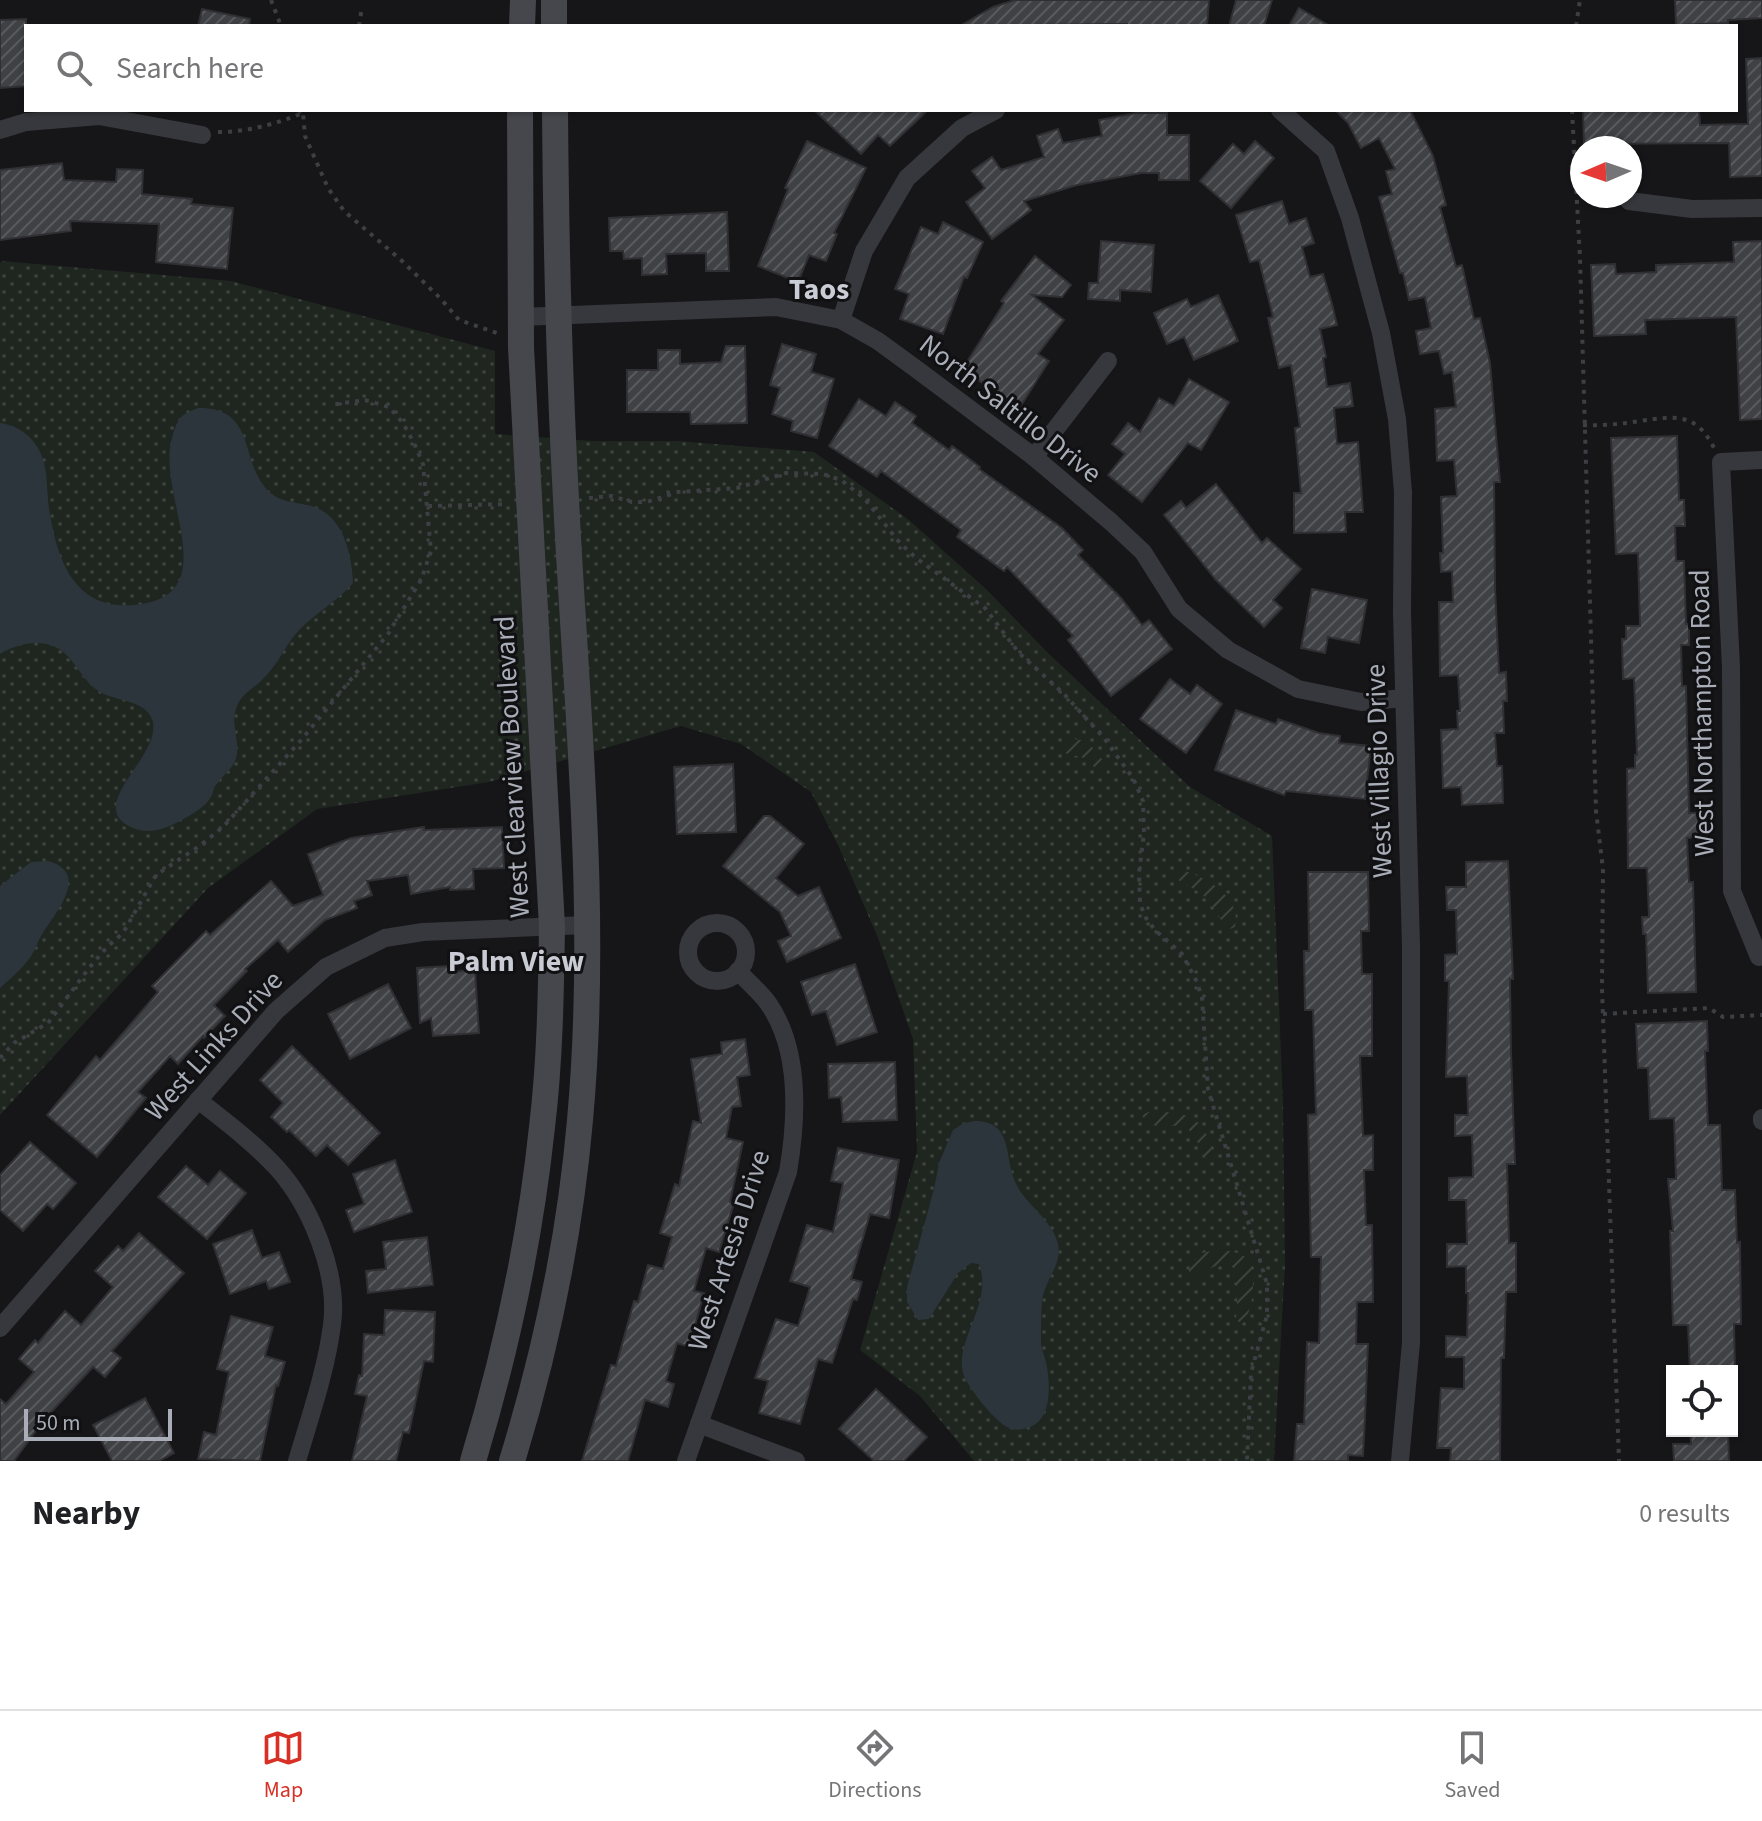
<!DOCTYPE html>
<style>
body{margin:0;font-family:"Source Sans 3",sans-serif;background:#f2f2f2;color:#202124}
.controls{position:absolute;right:24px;bottom:24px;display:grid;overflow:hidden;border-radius:0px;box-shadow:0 2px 6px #0004}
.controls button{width:72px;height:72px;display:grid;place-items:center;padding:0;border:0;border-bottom:2px solid #e0e0e0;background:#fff;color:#202124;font:40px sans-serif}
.compass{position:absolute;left:1570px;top:136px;width:72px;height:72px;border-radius:50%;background:#fff;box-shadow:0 2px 6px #0004;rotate:268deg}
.scale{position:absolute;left:24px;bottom:20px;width:148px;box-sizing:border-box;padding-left:8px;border:4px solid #a8adb8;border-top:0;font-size:22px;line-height:28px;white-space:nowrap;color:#a8adb8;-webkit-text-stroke:6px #111113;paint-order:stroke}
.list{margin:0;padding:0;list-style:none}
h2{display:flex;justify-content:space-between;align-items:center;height:104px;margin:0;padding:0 32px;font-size:34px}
h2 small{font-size:26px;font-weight:400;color:#757577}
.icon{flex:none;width:44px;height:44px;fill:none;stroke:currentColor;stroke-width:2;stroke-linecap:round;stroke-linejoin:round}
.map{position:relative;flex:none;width:1762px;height:1461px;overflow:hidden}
.search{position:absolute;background:#fff;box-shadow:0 2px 6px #0004;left:24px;right:24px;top:24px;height:88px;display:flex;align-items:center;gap:20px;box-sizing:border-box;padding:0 28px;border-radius:0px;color:#757577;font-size:30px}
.sheet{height:248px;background:#fff}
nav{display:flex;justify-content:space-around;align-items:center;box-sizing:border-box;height:112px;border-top:2px solid #e0e0e0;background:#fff;font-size:22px;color:#757577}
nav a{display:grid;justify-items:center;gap:4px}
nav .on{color:#d93025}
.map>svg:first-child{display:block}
.grass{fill:url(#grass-dots)}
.garden{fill:url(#garden-furrows)}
.water{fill:#2c353c}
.building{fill:url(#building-hatch);stroke:#303034;stroke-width:2}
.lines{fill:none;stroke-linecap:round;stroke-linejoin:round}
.path{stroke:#3d3f44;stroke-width:4;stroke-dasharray:4 6;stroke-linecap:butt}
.street{stroke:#37383d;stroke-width:18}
.secondary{stroke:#45474d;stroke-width:26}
.labels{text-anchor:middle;stroke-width:6;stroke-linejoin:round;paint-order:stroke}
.street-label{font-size:28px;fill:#a8adb8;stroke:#111113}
.neighbourhood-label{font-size:30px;font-weight:bold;fill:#c9ccd4;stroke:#111113}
</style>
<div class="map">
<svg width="1762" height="1461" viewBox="0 0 1762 1461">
<defs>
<pattern id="grass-dots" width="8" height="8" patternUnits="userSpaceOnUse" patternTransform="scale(2)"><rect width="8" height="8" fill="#1e261f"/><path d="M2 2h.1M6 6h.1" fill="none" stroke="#3c433d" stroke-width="1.8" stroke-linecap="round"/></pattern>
<pattern id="garden-furrows" width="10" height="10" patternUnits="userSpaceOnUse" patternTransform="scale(2)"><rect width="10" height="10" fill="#1e261f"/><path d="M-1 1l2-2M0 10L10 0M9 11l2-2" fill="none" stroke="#3c433d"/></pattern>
<pattern id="building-hatch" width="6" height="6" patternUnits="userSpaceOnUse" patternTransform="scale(2)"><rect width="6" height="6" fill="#404145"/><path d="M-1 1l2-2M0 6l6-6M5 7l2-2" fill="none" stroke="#595a5e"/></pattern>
</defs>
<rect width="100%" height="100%" fill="#161618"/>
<!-- grass -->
<polygon class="grass" points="2,261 231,281 495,351 495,434 593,441 678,441 814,452 909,520 986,589 1047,652 1190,787 1272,836 1283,1103 1285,1265 1274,1461 974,1461 920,1396 860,1350 917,1152 913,1039 878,938 838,845 811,792 741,744 681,726 489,782 317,809 208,888 0,1115 0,263"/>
<!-- garden -->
<g class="garden">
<polygon points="1075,739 1087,741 1105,763 1107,772 1100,775 1088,759 1065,753 1066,744"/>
<path d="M1177,869c26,5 66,28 58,58l-8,3 -16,-27 -10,-10 -28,-16v-6z"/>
<path d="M1151,1111c24,2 46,0 56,25 3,8 5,12 4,20l-6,1c-5,-7 -7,-17 -13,-24 -9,-12 -31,-5 -45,-9l-5,-9z"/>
<path d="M1220,1249c7,2 19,3 25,8 13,12 9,57 -4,67l-5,-5 2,-31 -4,-20c-16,-8 -26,1 -38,11l-7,-3v-7l9,-15z"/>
</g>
<!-- water -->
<g class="water">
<path d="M198,408c62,-1 40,60 74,86 10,8 23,8 35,11 35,6 45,47 46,78 -17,20 -42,32 -59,53 -11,14 -18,31 -32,44 -9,9 -20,14 -25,26 -7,16 2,32 0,48 -2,14 -13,19 -20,30 -5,6 -2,3 -5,11 -7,14 -25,22 -38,29 -12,6 -28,10 -41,4 -52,-22 32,-73 19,-109 -7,-19 -37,-18 -52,-27 -20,-12 -26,-38 -47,-46 -16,-7 -39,-1 -53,8v-231c18,2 34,14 41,31 8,18 5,41 9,60 8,49 26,96 84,91 95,-8 21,-111 38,-167 2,-7 4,-16 10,-22 4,-3 11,-6 16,-8z"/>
<path d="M48,861c43,12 8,51 -5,72 -5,7 -7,16 -12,23 -8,12 -20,22 -31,32v-102l31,-24z"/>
<path d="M975,1121c37,0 30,34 39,58 9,25 38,39 44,65 5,20 -14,37 -16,57 -1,14 -1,29 -1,43 1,8 5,15 6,23 3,19 5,52 -17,60 -8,3 -15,4 -23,0 -13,-7 -37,-37 -43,-51 -12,-34 30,-72 15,-112l-8,-1 -13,10 -29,46 -11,1 -11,-18v-15l27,-98 5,-26 14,-33 11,-7z"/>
</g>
<!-- building -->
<g class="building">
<polygon points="1015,0 1209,0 1207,26 1127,26 1127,24 960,26 993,7"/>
<polygon points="1236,0 1272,0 1264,26 1229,26"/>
<polygon points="1675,0 1762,0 1762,18 1728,20 1728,23 1676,25"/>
<polygon points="1299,8 1330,26 1289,26"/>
<polygon points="202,9 250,19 249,26 198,26"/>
<polygon points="26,19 26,86 0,88 0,20"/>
<polygon points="1762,58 1762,176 1730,177 1729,143 1584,144 1583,110 1699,110 1700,125 1748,124 1746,59"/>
<polygon points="814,110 928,110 890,146 878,135 861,154"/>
<polygon points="1335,110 1410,110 1433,156 1446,205 1440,207 1456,267 1462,265 1474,319 1480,318 1490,363 1500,482 1494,482 1495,587 1499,673 1506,672 1507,701 1503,701 1504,733 1495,733 1497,766 1502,766 1503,803 1462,805 1461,787 1443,788 1441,730 1458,729 1457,711 1460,711 1458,675 1440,676 1439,602 1453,602 1452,571 1441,572 1440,553 1443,553 1441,497 1457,496 1454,460 1437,461 1435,409 1456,407 1452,372 1444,374 1439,351 1420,354 1416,331 1431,328 1425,297 1409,300 1403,273 1400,273 1379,197 1392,194 1386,171 1395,169 1379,138 1361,148 1348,123"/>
<polygon points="1136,113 1167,113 1167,135 1189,135 1189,180 1159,180 1159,173 1141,173 1077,185 1024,201 1031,210 992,239 966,202 985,188 972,171 992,157 1001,170 1044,157 1037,136 1058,129 1063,143 1102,136 1099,120"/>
<polygon points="807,141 866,168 834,233 837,234 826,261 809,255 798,282 758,266 788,189 785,188"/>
<polygon points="1255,141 1274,158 1231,208 1200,181 1233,144 1244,154"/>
<polygon points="62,163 64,180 116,182 117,169 143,170 142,194 192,199 191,204 233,208 227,269 156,262 159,224 70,221 71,231 0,240 0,170"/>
<polygon points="1282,201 1289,224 1306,218 1314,243 1302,247 1310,277 1323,274 1332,304 1337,325 1320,329 1326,357 1323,358 1327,387 1350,383 1353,406 1334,408 1337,444 1358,442 1363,512 1345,512 1346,532 1294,533 1294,493 1301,493 1295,428 1300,427 1291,365 1279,368 1268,318 1273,317 1259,260 1250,262 1236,215"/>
<polygon points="727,212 729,271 706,271 706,253 666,254 667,274 642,275 642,258 624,259 623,251 610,251 609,218"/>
<polygon points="943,222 983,242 967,278 964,277 943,334 900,319 909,294 895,289 921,227 938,234"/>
<polygon points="1101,241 1154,245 1151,292 1120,290 1120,301 1088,299 1089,283 1098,283"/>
<polygon points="1762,241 1762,419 1740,420 1736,317 1645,320 1646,334 1594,336 1591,265 1615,264 1616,274 1656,272 1656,265 1734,262 1733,242"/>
<polygon points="1035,256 1071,285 1062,297 1032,295 1064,320 1038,354 1049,361 1020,407 962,370 1004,303 1001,301"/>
<polygon points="1218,295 1238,341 1194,360 1184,337 1167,344 1154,313 1187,299 1191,307"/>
<polygon points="782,344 816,354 811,372 834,379 817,438 791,431 793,421 772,414 780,388 770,385"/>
<polygon points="726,346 745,346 747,423 691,424 690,412 627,412 627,370 658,370 658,350 680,350 680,364 721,362"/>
<polygon points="1189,379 1229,402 1201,450 1188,443 1142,502 1108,475 1125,454 1112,444 1128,423 1140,432 1159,398 1174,406"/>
<polygon points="859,399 886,416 895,402 916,416 912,423 949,450 952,446 980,467 979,469 1062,528 1083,550 1078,555 1121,598 1142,625 1149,620 1172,649 1111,696 1068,640 1073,636 1007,567 1004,571 957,537 961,530 881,471 877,477 829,446"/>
<polygon points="1677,436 1679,500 1684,500 1685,526 1675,526 1676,561 1684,561 1686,624 1689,624 1689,645 1681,645 1682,686 1686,686 1689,813 1698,813 1699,837 1687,838 1689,882 1693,882 1696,992 1648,993 1646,934 1643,934 1642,917 1649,917 1647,868 1628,868 1627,769 1635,768 1635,755 1637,755 1634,678 1623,679 1622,639 1626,639 1626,626 1640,626 1638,553 1616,554 1611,438"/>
<polygon points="1216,484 1262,543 1267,538 1301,569 1273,600 1282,608 1264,627 1216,580 1164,515 1181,501 1186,508"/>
<polygon points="1312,589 1367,600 1359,643 1328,637 1325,653 1301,648"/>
<polygon points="1170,679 1190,694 1197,685 1222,704 1186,753 1140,719"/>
<polygon points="1236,710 1276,724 1278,719 1319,733 1340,736 1339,743 1371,746 1365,799 1286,791 1284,795 1215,770"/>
<polygon points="733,764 736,832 677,834 674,767"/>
<polygon points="764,816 770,816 804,844 776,878 798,896 819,887 841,938 787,962 778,941 791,936 780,912 723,866"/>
<polygon points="424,827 424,830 502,827 504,868 473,869 474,889 450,890 450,887 411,894 408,875 367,881 372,895 354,901 357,908 325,920 288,952 278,940 245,969 247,971 214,1005 225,1016 204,1038 203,1036 178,1064 170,1056 138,1092 146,1098 97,1157 47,1115 96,1056 100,1060 158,992 152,986 206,931 210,935 271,881 293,906 323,895 308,854 351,838"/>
<polygon points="1508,861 1513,979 1510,979 1511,1053 1515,1164 1507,1164 1509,1243 1516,1243 1516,1292 1506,1292 1504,1358 1501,1358 1500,1461 1450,1461 1451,1448 1437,1448 1441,1388 1464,1389 1464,1357 1446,1357 1446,1336 1467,1337 1468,1293 1466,1293 1466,1266 1447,1267 1447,1244 1467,1244 1466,1200 1449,1200 1449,1178 1473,1177 1472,1135 1455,1136 1455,1115 1468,1115 1467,1076 1446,1077 1449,981 1445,981 1445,955 1457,954 1456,910 1447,910 1446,887 1466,887 1466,862"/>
<polygon points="1308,872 1368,872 1369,931 1361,931 1362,974 1372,974 1372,1056 1360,1056 1363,1136 1373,1135 1373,1170 1364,1170 1366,1225 1372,1225 1373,1302 1357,1302 1356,1344 1368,1344 1365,1417 1363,1456 1348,1455 1348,1461 1294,1461 1297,1424 1304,1424 1307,1342 1319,1343 1321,1257 1311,1257 1308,1115 1316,1114 1313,1010 1305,1010 1304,951 1309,951"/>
<polygon points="855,964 877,1032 837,1045 826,1011 812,1015 801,982"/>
<polygon points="448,966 449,972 475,970 479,1033 433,1036 431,1018 420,1023 417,968"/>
<polygon points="388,984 411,1028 350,1059 328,1014"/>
<polygon points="1707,1021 1708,1051 1705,1051 1708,1125 1720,1125 1722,1190 1735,1190 1737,1243 1740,1242 1741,1324 1734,1324 1735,1371 1690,1371 1688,1325 1673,1325 1670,1231 1673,1231 1668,1179 1676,1179 1674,1118 1650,1119 1648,1068 1638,1068 1636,1024"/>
<polygon points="745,1039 750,1075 737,1077 741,1106 732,1107 726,1138 743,1142 730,1202 734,1203 719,1252 706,1248 694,1291 704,1293 689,1347 677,1343 666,1381 674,1384 668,1407 645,1400 628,1461 582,1461 611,1365 616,1366 634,1301 638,1302 648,1265 663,1269 672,1237 660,1233 675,1184 679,1186 693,1121 701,1123 691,1059 722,1054 721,1042"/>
<polygon points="292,1046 380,1133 348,1165 327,1145 316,1156 289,1130 287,1132 271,1117 283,1103 260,1080"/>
<polygon points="895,1062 897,1120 843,1122 841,1097 829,1098 828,1064"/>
<polygon points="30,1142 76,1183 53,1209 47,1204 23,1231 0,1210 0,1175"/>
<polygon points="838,1148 899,1160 889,1218 870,1214 851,1279 862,1282 857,1300 853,1299 832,1363 818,1359 800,1424 759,1413 768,1381 755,1378 776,1319 798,1326 810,1287 790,1281 807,1225 833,1232 843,1183 831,1181"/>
<polygon points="395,1160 412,1212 354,1232 346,1210 364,1204 353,1174"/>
<polygon points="186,1166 208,1185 220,1171 246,1193 207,1239 158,1197"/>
<polygon points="252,1230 262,1258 279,1252 290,1282 269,1289 266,1281 230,1294 213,1244"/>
<polygon points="139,1233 184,1273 112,1351 121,1358 105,1377 93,1367 43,1421 14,1461 0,1461 0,1399 6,1404 34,1372 19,1359 35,1340 38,1343 65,1311 81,1325 113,1287 95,1271 118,1246 123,1251"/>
<polygon points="427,1237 433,1285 368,1293 366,1271 386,1269 383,1242"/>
<polygon points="385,1310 435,1312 433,1362 424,1361 409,1433 403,1432 396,1461 352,1461 367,1396 355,1394 359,1375 362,1376 364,1334 384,1335"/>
<polygon points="231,1316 273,1327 265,1356 285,1362 278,1386 276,1385 260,1461 198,1459 204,1432 216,1435 229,1372 217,1369"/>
<polygon points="876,1389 927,1437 904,1461 874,1461 839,1429"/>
<polygon points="145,1398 174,1453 159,1461 112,1461 93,1425"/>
<polygon points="1690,1431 1728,1431 1729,1461 1674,1461 1673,1444 1691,1444"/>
</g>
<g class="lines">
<!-- path -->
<g class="path">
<polyline points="271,0 281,26"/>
<polyline points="359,26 362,7"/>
<polyline points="1576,26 1580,0"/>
<polyline points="298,110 303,113 305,110"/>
<polyline points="1572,110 1580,258 1596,811 1603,869 1602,989 1619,1461"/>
<path d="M218,132c30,0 57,-8 85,-19l2,23 23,52 16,23 57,49 40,39 18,21 41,14"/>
<path d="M1583,425c19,1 38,-1 57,-4 35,-5 56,-9 74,27"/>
<polyline points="589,498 611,496 632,502 647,502 678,492 737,488 786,473 823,474 841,480 864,498 900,543 916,558 985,608 1019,653 1064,694 1104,738 1133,778 1143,801 1144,833 1139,873 1140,904 1146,918 1155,930 1182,954 1197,982 1202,998 1208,1089 1267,1284 1267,1315 1251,1373 1247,1461"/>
<polyline points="428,506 507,504"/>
<polyline points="1603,1014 1709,1008 1723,1017 1762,1015"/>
<polyline points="0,1058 14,1043 48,1023 89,968 107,947 123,933 156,875 201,845 224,826 302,739 388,634 421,580 431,551 423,464 414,443 403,423 389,407 365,400 330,405"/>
</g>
<!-- street -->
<g class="street">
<polyline points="1280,110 1326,151 1350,218 1381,333 1397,419 1403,492 1402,612 1411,946 1411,1343 1400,1461"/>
<polyline points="0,130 26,122 99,116 202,135"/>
<polyline points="1629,201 1692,209 1762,208"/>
<polyline points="520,317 776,307 841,320 878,341 915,368 1034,457 1111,522 1143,552 1179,609 1228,650 1298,689 1361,702 1404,698"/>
<polyline points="841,320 864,251 907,178 962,128 996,110"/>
<polyline points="1034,457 1108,361"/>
<circle cx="717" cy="952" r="29"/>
<polyline points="1759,957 1732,891 1731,667 1721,462 1762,460"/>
<path d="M198,1100c27,21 56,43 79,68 34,38 62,106 55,157 -6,46 -22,92 -35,136"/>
<polyline points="1762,1118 1762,1121"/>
<polyline points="0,1328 276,1011 326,967 385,938 423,932 586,925"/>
<polyline points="699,1424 796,1461"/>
<path d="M686,1461l102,-289c9,-53 13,-122 -20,-169 -8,-11 -20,-21 -30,-32"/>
</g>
<!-- secondary -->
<g class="secondary">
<polyline points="554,0 554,26"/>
<polyline points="522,26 523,0"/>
<path d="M473,1461c33,-109 57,-220 69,-334 8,-66 9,-134 10,-200l-31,-579 -1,-238"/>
<path d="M512,1461c34,-111 58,-225 68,-341 19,-206 -4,-415 -14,-621 -7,-129 -10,-259 -11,-389"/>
</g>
</g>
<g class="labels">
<!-- street labels -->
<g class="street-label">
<text transform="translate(1011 408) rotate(38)" y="10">North Saltillo Drive</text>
<text transform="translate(1701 713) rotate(-91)" y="10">West Northampton Road</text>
<text transform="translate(511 767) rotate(-93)" y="10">West Clearview Boulevard</text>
<text transform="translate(1378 771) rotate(-92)" y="10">West Villagio Drive</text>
<text transform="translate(213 1045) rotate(-48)" y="10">West Links Drive</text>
<text transform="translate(728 1250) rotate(-72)" y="10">West Artesia Drive</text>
</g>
<!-- neighbourhood labels -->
<g class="neighbourhood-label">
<text x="819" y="299">Taos</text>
<text x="516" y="971">Palm View</text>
</g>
</g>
</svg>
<div class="controls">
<button><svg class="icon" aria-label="locate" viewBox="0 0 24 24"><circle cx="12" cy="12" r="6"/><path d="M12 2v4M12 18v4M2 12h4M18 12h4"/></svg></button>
</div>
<svg class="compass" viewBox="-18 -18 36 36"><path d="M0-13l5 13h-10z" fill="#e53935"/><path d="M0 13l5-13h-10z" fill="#757577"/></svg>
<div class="scale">50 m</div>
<div class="search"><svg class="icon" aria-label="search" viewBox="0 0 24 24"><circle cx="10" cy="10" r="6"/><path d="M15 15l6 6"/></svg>Search here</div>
</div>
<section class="sheet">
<h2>Nearby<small>0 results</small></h2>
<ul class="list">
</ul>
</section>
<nav>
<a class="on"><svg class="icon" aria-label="map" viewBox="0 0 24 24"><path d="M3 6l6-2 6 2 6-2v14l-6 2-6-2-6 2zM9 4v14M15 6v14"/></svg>Map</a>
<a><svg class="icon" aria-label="directions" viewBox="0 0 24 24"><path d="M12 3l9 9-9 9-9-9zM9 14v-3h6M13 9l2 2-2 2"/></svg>Directions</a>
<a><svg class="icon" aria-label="saved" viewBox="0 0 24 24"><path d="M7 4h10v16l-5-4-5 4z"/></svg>Saved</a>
</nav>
